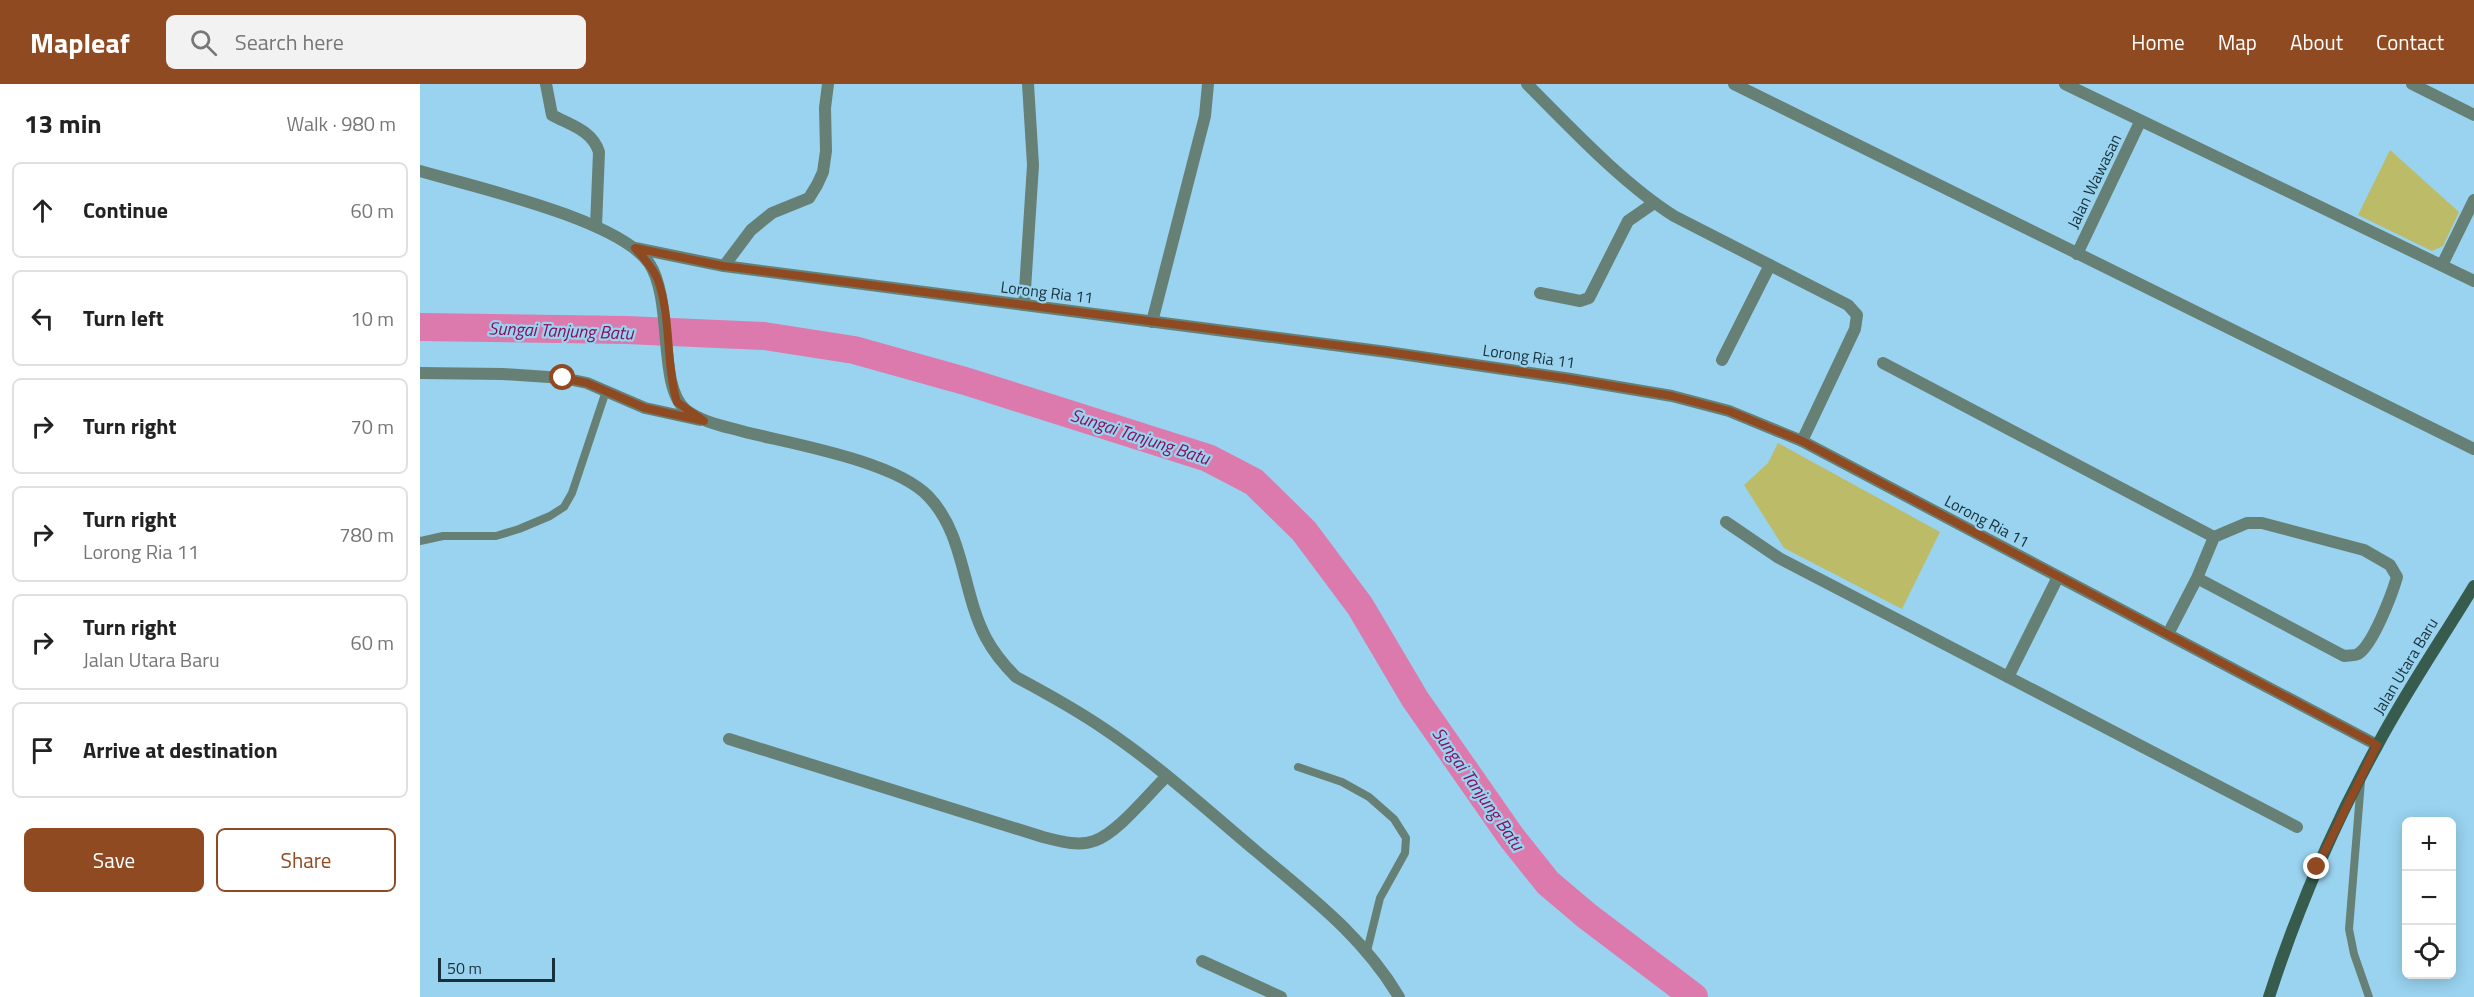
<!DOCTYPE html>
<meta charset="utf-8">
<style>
body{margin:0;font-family:"Titillium Web",sans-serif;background:#f2f2f2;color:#222}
.controls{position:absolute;right:18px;bottom:18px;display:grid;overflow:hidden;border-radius:9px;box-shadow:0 3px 15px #0003}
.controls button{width:54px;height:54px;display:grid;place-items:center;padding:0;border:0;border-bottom:2px solid #e0e0e0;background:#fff;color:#222;font:30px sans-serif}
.scale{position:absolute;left:18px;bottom:15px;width:117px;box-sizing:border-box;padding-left:6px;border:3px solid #18303b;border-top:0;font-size:16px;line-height:21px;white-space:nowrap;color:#18303b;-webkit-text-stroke:4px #99d3ef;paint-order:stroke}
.stop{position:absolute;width:18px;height:18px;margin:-14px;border:4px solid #904a21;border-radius:50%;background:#fff}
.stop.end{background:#904a21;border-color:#fff;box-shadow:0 2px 6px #0008}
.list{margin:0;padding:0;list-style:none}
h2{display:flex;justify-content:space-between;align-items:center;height:78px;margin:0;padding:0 24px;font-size:26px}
h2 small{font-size:20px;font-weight:400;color:#767676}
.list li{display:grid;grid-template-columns:39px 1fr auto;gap:18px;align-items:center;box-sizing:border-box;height:96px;margin:0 12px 12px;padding:0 12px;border:2px solid #e0e0e0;border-radius:9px}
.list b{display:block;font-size:22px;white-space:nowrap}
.list p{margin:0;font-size:20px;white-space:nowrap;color:#767676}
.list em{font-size:20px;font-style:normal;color:#767676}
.actions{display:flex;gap:12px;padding:18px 24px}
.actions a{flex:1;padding:14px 0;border:2px solid #904a21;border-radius:9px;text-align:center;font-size:21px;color:#904a21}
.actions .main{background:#904a21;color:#fff}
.icon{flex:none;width:33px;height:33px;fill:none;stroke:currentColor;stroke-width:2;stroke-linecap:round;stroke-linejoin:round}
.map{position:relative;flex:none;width:2054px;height:913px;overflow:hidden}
header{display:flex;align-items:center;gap:36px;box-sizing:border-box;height:84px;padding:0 30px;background:#904a21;color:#fff}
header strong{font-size:28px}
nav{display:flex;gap:33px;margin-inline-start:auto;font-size:21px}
.search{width:420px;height:54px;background:#f2f2f2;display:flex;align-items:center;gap:15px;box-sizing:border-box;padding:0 21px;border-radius:9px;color:#767676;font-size:22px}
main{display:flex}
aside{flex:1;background:#fff}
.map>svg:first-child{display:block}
.green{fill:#bcbb68}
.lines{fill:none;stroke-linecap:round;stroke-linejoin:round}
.river{stroke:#dc79ad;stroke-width:28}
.service{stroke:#678076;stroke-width:8}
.minor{stroke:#678076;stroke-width:12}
.tertiary{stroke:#678076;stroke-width:12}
.secondary{stroke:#375c4e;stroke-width:12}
.route{stroke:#904a21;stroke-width:8}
.labels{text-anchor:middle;stroke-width:4.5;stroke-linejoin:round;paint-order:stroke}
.street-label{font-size:16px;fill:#18303b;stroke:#99d3ef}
.water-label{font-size:18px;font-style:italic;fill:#890f5d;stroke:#99d3ef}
</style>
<header>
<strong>Mapleaf</strong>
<div class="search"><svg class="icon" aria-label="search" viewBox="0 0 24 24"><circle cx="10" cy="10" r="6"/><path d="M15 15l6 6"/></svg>Search here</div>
<nav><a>Home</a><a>Map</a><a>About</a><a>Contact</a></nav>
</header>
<main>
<aside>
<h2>13 min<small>Walk · 980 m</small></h2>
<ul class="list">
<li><svg class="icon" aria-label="ahead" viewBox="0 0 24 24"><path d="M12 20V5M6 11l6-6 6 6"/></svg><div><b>Continue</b></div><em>60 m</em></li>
<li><svg class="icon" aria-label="left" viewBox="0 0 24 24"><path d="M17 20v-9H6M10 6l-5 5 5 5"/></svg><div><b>Turn left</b></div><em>10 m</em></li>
<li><svg class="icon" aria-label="right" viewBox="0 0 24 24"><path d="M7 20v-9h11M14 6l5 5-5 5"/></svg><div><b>Turn right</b></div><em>70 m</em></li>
<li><svg class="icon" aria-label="right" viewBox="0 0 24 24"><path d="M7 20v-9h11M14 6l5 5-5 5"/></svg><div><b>Turn right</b><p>Lorong Ria 11</p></div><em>780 m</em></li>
<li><svg class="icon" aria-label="right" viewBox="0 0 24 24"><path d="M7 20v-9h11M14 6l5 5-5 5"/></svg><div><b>Turn right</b><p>Jalan Utara Baru</p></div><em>60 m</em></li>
<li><svg class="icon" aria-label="arrive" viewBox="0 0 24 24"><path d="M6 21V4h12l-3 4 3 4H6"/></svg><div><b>Arrive at destination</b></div></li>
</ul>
<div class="actions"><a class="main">Save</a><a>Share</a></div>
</aside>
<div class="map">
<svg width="2054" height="913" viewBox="0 0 2054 913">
<rect width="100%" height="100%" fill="#99d3ef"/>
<!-- green -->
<g class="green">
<polygon points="1970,66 2039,128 2023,162 2012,167 1938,131"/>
<polygon points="1358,359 1520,448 1482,525 1364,464 1324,401 1348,379"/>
</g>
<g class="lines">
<!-- river -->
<polyline class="river" points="0,243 206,246 344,252 434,266 545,297 788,374 834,398 884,447 940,522 995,615 1092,754 1128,799 1167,832 1274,913"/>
<!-- service -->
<g class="service">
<polyline points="0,457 23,452 76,452 99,445 130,432 144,423 152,409 186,307"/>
<polyline points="878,683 922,698 949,713 974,735 986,754 985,769 960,814 947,867"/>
<polyline points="1941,697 1929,845 1934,870 1949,913"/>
</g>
<!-- minor -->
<g class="minor">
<path d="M126,0l6,31c18,10 40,15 47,37l-3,74"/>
<path d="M1107,0c44,44 94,98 147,132l174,89 9,10 -2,14 -53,112"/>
<polyline points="1314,0 2054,365"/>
<polyline points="1645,0 2054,197"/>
<polyline points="1992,0 2054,31"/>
<polyline points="215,164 304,182 967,268 1151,295 1252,312 1309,327 1382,357 1957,661"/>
<polyline points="1657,170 1720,38"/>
<polyline points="2022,181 2054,116"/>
<polyline points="304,182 331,146 352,129 389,114 397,101 403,88 406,67 405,24 408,0"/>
<polyline points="1120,209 1160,217 1169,214 1208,137 1234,119"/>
<polyline points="604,221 613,81 608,0"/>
<polyline points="732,238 785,32 788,0"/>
<polyline points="1302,276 1350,181"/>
<polyline points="1463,279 1794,453"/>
<polyline points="0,289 83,290 143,294 167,299 225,324 280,336"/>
<polyline points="1306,438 1359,474 1877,743"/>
<path d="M1748,550l29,-56 17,-41 33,-14h15l102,27 26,15 7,12c-5,17 -24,68 -39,77 -4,2 -9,1 -14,2l-147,-78"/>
<polyline points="1588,593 1638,493"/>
<path d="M309,655l314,98c16,4 35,10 51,4 23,-7 55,-48 73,-65"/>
<polyline points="782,877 861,913"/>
</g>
<!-- tertiary -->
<path class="tertiary" d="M0,87c54,16 198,48 229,92 25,37 8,124 37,147 18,13 38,16 59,22 48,12 149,29 183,64 37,38 34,97 58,142 8,15 18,27 30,39 30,16 59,32 87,51 54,36 103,81 153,123 54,46 106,84 143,146"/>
<!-- secondary -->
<path class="secondary" d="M1849,913c28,-87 64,-171 108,-251 29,-55 65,-107 97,-160"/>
</g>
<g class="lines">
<!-- route -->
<path class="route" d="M143,294l24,5 58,25 59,13 -27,-19c-12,-40 -5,-86 -20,-124 -5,-11 -13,-20 -22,-30l88,18 665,86 183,27 101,17 57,15 73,30 575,304 -60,122"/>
</g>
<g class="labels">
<!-- street labels -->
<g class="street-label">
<text transform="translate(1674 97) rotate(-64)" y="6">Jalan Wawasan</text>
<text transform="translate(627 208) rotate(7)" y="6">Lorong Ria 11</text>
<text transform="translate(1109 272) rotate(8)" y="6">Lorong Ria 11</text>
<text transform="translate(1567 437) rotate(28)" y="6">Lorong Ria 11</text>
<text transform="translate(1985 582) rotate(-59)" y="6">Jalan Utara Baru</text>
</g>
<!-- water labels -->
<g class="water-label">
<text transform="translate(141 247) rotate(2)" y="6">Sungai Tanjung Batu</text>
<text transform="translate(720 353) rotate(18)" y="6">Sungai Tanjung Batu</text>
<text transform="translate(1058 705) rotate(55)" y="6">Sungai Tanjung Batu</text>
</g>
</g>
</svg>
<div class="controls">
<button>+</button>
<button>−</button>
<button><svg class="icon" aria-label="locate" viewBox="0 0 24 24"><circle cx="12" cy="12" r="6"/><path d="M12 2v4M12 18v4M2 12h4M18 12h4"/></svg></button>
</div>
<div class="scale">50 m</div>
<div class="stop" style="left:143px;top:294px"></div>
<div class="stop end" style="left:1897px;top:783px"></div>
</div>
</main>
